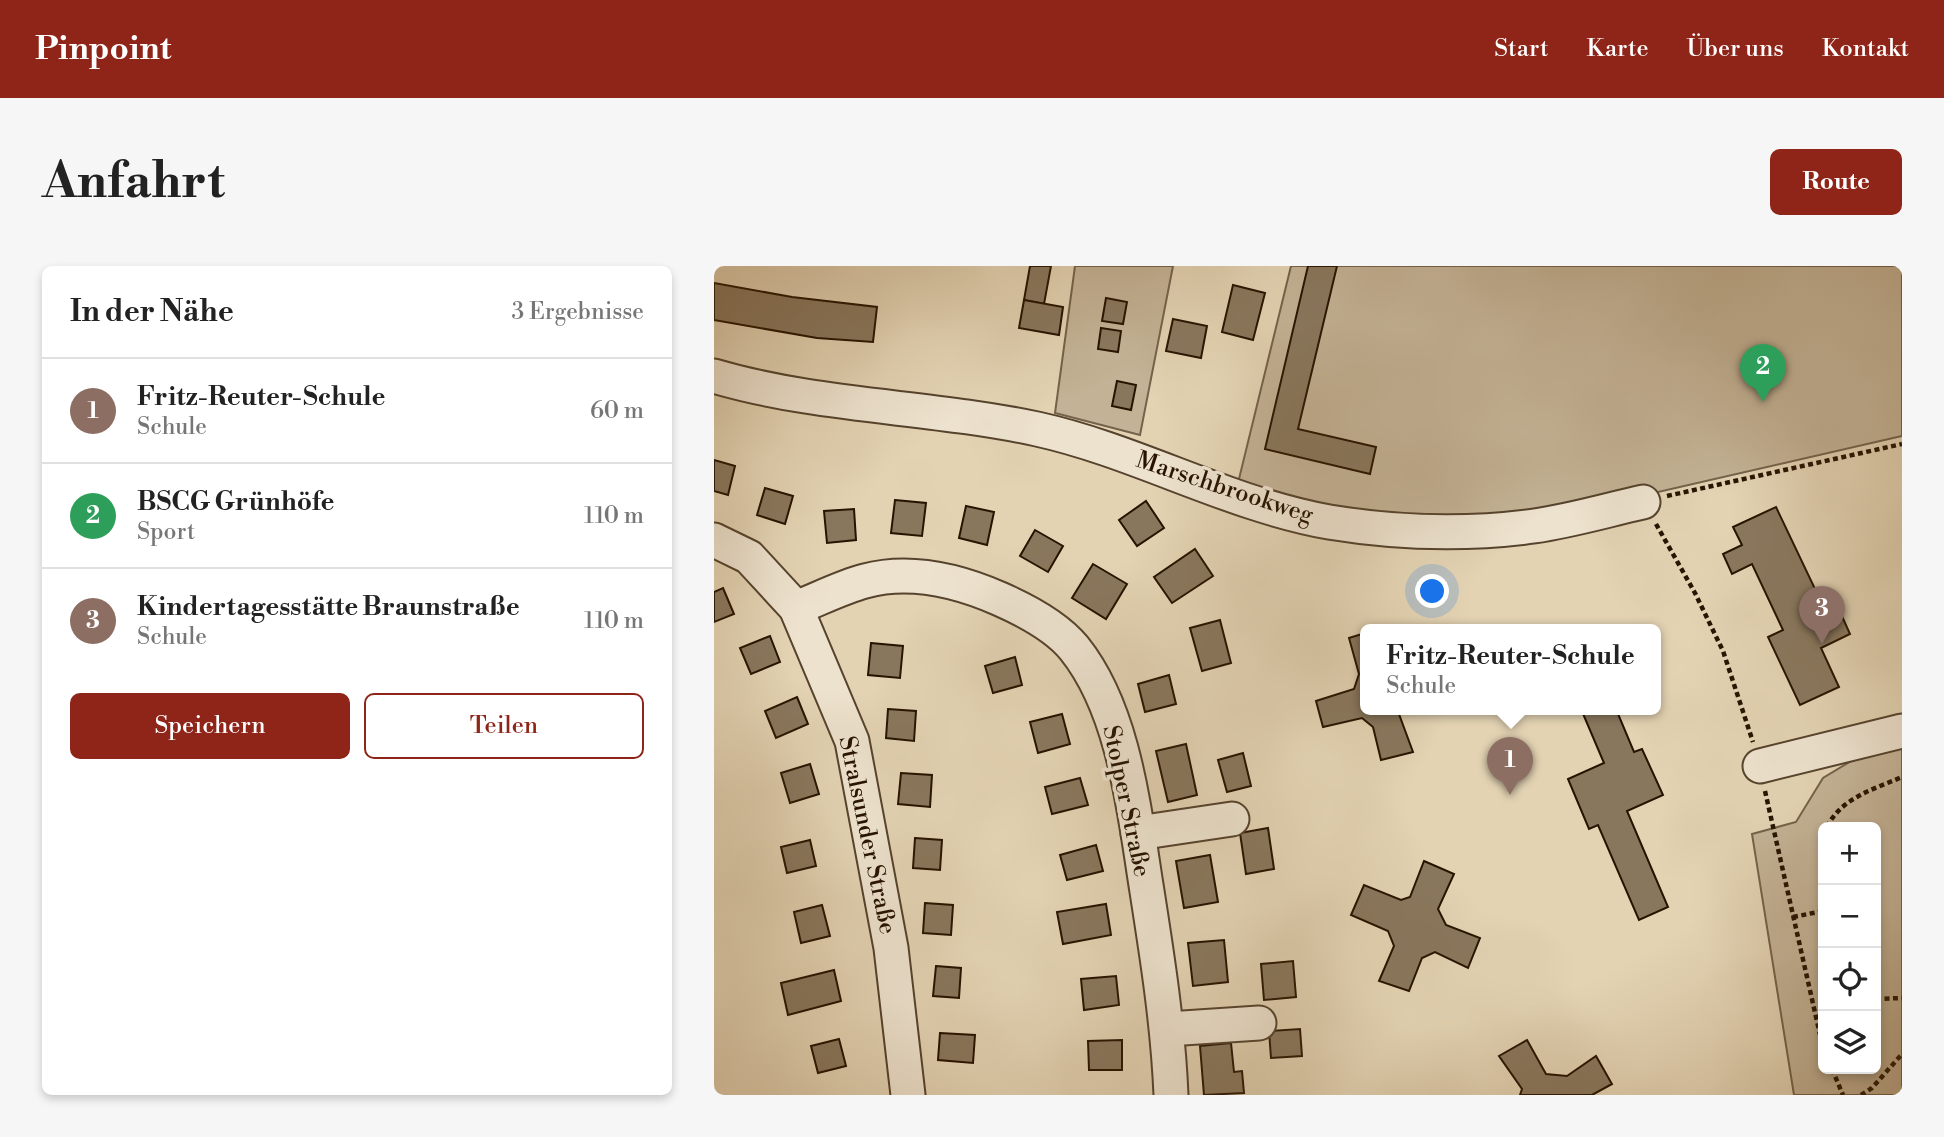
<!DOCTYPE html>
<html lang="de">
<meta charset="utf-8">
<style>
body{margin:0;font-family:"Libre Bodoni",serif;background:#f6f6f6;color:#222}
.controls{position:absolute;right:21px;bottom:21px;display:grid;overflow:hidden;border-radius:10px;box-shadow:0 4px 10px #0003}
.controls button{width:63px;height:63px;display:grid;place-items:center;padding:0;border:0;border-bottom:2px solid #e0e0e0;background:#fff;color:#222;font:35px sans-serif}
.you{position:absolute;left:719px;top:326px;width:24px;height:24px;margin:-18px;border:5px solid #fff;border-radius:50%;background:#1a73e8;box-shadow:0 0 0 10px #1a73e833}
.badge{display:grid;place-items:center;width:46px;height:46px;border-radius:50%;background:#8f2418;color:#fff;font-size:23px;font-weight:700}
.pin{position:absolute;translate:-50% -58px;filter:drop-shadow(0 2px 4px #0008)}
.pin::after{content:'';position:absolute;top:37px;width:24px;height:21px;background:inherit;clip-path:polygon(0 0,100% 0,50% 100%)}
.popup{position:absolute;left:646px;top:358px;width:301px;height:91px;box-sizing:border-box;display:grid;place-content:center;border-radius:10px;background:#fff;filter:drop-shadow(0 2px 5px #0005);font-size:23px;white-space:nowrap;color:#767676}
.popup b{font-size:26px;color:#222}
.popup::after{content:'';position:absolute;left:50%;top:100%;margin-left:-14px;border:14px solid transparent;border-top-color:#fff}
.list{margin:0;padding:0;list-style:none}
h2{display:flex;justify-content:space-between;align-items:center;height:91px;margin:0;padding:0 28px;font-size:30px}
h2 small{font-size:23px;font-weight:400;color:#767676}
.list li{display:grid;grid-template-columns:46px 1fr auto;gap:21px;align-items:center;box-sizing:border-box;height:105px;padding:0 28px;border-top:2px solid #e0e0e0}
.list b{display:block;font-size:26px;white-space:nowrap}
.list p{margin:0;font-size:23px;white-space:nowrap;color:#767676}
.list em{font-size:23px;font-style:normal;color:#767676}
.actions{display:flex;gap:14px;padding:21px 28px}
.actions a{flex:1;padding:16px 0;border:2px solid #8f2418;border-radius:10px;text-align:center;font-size:24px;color:#8f2418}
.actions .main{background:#8f2418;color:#fff}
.icon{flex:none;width:38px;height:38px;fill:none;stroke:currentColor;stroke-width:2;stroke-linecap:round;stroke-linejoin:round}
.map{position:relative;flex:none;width:1188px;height:829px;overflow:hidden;border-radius:10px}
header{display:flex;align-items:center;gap:42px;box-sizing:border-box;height:98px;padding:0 35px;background:#8f2418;color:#fff}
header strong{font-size:33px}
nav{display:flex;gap:38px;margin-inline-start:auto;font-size:24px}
.intro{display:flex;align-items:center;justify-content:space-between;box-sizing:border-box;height:168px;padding:0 42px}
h1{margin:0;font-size:49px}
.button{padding:18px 32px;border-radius:10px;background:#8f2418;color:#fff;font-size:24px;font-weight:700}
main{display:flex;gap:42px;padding:0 42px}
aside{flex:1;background:#fff;border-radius:10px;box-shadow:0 4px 10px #0003}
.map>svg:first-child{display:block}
.green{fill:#c3b295;stroke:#75624a;stroke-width:2;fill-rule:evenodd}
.building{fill:#89775d;stroke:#271300;stroke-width:2}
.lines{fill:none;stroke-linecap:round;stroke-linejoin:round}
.minor-casing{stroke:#56432d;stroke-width:37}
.path{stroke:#271300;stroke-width:4.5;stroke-dasharray:5 3.5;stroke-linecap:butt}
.minor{stroke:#ede2ce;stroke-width:33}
.labels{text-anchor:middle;stroke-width:7;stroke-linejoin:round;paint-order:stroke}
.street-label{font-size:24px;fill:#271300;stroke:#ede2ce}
</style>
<header>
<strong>Pinpoint</strong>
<nav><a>Start</a><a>Karte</a><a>Über uns</a><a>Kontakt</a></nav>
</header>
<div class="intro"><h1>Anfahrt</h1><a class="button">Route</a></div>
<main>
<aside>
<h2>In der Nähe<small>3 Ergebnisse</small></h2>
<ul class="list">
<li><span class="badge" style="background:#8d6e63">1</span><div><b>Fritz-Reuter-Schule</b><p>Schule</p></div><em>60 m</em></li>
<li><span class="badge" style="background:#2e9e5b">2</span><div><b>BSCG Grünhöfe</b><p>Sport</p></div><em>110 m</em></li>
<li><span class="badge" style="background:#8d6e63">3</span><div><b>Kindertagesstätte Braunstraße</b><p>Schule</p></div><em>110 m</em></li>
</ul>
<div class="actions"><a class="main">Speichern</a><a>Teilen</a></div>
</aside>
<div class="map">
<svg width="1188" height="829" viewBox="0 0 1188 829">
<rect width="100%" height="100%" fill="#e3d3b3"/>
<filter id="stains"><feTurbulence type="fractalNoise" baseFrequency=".00286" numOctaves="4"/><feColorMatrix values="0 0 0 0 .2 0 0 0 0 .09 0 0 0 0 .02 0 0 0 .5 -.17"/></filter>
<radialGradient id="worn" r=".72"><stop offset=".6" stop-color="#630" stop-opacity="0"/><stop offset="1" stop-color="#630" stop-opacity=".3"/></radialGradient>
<!-- green -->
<g class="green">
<polygon points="361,0 459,0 426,169 341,147"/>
<polygon points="577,0 1188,0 1188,170 822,254 616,247 524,217"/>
<path d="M1188,482v347h-108l-42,-261 44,-12 27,-44 33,-20zM1109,561h53v242h-53z"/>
</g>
<!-- building -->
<g class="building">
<polygon points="316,0 337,0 330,38 310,34"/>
<polygon points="594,0 623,0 584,163 662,181 656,208 551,183"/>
<polygon points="0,17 78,31 163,41 159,76 103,72 0,54"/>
<polygon points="519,19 551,27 539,74 508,66"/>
<polygon points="392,32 413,36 409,58 388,55"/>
<polygon points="310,34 349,41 345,69 305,62"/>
<polygon points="459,53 493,60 487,92 452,85"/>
<polygon points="387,62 407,65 404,86 384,83"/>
<polygon points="403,115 422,119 417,144 398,140"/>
<polygon points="0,194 21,200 14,229 0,225"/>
<polygon points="51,222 79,230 71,258 43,249"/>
<polygon points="181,234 212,237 208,270 177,267"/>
<polygon points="432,235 450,262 423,280 405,254"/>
<polygon points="252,240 280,246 273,279 245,272"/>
<polygon points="1062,241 1111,344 1123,339 1136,368 1107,382 1125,421 1086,439 1054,371 1069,364 1038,298 1018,308 1009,288 1028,279 1019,261"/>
<polygon points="140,243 142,274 113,277 110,245"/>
<polygon points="321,264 349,280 334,306 306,290"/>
<polygon points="481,283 499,310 458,337 440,311"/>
<polygon points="379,298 413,318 392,353 358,332"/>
<polygon points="9,322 20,348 0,356 0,326"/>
<polygon points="506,354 517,397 488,405 476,362"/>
<polygon points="651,367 651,443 688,443 685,448 699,486 667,494 659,461 648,452 609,461 602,435 640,423 645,408 635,372"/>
<polygon points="56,370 66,396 37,408 26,382"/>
<polygon points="157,377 189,380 186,412 154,409"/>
<polygon points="301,391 308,419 279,427 271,400"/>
<polygon points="455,409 462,438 431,446 424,418"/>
<polygon points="83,431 94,458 62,472 51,445"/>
<polygon points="174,443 202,445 200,475 172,472"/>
<polygon points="867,443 902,443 920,486 928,483 949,529 913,545 954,641 925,654 884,559 875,563 854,513 890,497"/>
<polygon points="348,448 356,478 324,487 316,456"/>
<polygon points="472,478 483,529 454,536 442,485"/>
<polygon points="529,487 537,520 513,526 504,494"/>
<polygon points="96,498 105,528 76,537 67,507"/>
<polygon points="187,507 218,509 216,541 184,538"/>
<polygon points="366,512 374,539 338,548 331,521"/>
<polygon points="554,562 560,603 532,608 526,567"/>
<polygon points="201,572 228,574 226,604 199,602"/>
<polygon points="96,574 102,600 73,607 67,581"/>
<polygon points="382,579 389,605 353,614 346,589"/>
<polygon points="496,589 504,636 470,642 462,595"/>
<polygon points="710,595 740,608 724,643 732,659 766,672 754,702 721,686 708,692 695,725 665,715 680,680 674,665 637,649 650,619 687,634 696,631"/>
<polygon points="211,637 239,639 237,669 209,667"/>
<polygon points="392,638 397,669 349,678 343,646"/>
<polygon points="108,639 116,670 87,677 80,646"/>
<polygon points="510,674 514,716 479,720 474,677"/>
<polygon points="579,695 582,731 550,734 547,698"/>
<polygon points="222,700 247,702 245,732 219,730"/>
<polygon points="120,704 127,735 74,749 67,717"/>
<polygon points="402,710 405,739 370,744 367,713"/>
<polygon points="586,763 588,790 557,792 555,765"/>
<polygon points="226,767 261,769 259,797 224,794"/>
<polygon points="125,773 132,800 104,807 97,780"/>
<polygon points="408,774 408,804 375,804 374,775"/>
<polygon points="813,774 832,808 853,810 882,790 898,818 878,829 806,829 808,823 785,790"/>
<polygon points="517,777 520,806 528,805 530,827 490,829 486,780"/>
</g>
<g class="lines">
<defs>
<g id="minor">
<path d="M0,110c105,31 216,30 323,53 100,22 191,75 292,93 67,11 138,13 205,4 36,-5 73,-16 109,-24"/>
<polyline points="0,274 35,291 82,342 138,475 177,682 194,829"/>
<path d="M82,342c23,-9 46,-21 69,-27 45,-12 94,0 135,18 25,11 56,27 74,49 50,62 60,161 72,237 11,70 22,139 25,210"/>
<polyline points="1046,500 1188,465"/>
<polyline points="424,567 518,553"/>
<polyline points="454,763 545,757"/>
</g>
</defs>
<!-- minor casing -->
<use href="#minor" class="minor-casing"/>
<!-- path -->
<g class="path">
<polyline points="953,230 1188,178"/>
<polyline points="942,258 981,327 1009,385 1039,476"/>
<polyline points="1051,525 1109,782"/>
<path d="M1113,561c14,-29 47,-38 75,-50"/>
<polyline points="1109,575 1109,602"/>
<polyline points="1079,651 1109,645"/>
<polyline points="1162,733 1188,732"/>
<polyline points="1118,803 1129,829"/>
<polyline points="1147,829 1158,822 1188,788"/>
</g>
<!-- minor -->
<use href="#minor" class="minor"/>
</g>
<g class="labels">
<!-- street labels -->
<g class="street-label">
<text transform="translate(511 221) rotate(18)" y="8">Marschbrookweg</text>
<text transform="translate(413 535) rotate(78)" y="8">Stolper Straße</text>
<text transform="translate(154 569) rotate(78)" y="8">Stralsunder Straße</text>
</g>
</g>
<rect width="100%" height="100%" filter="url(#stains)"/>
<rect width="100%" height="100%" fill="url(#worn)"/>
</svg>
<div class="controls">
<button>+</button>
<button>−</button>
<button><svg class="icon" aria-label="locate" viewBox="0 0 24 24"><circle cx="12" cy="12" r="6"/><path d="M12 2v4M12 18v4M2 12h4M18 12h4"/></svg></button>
<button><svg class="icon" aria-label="layers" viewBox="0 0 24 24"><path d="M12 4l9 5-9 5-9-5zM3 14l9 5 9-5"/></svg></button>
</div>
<div class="you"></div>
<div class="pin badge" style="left:796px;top:529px;background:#8d6e63">1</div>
<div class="popup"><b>Fritz-Reuter-Schule</b>Schule</div>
<div class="pin badge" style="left:1049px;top:136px;background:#2e9e5b">2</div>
<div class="pin badge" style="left:1108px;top:378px;background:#8d6e63">3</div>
</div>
</main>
